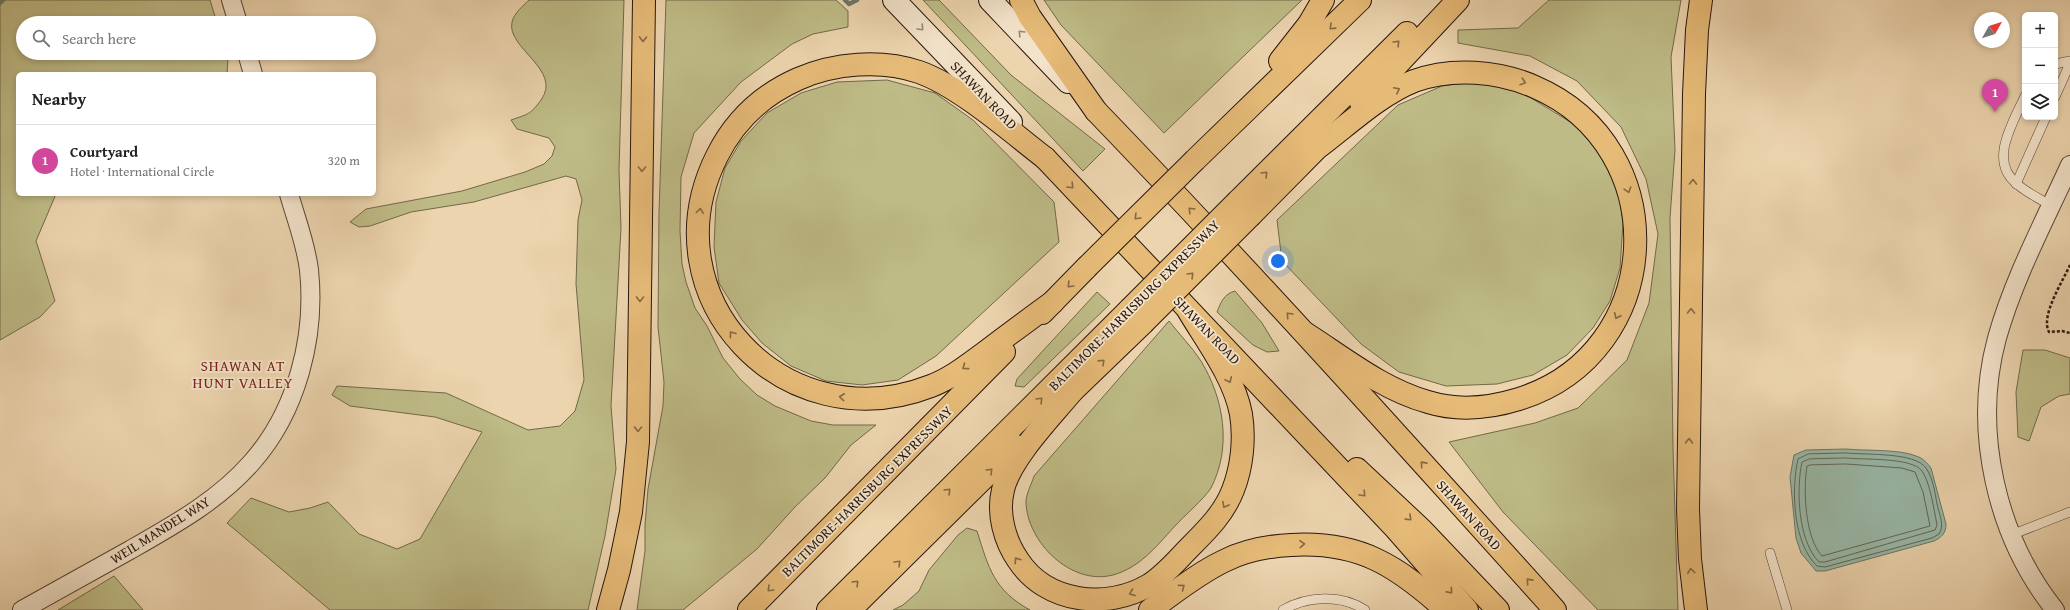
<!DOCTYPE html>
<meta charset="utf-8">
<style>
body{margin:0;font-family:"Gentium Book Plus",serif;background:#f2f2f2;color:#222}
.controls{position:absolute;right:12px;top:12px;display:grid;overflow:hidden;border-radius:6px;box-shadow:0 2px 6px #0003}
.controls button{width:36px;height:36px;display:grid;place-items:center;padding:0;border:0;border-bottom:1px solid #e0e0e0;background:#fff;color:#222;font:20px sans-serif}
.compass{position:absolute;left:1974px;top:12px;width:36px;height:36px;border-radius:50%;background:#fff;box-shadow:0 2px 6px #0003;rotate:51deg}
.you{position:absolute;left:1278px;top:261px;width:14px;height:14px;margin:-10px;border:3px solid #fff;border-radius:50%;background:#1a73e8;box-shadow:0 0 0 6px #1a73e833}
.badge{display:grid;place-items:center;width:26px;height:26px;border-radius:50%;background:#8f2418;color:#fff;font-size:13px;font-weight:700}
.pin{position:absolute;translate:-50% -33px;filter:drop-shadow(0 1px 2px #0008)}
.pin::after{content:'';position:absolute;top:21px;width:14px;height:12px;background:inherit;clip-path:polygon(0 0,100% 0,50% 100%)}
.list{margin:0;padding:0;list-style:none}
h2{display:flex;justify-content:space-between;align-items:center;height:52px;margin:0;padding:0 16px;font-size:17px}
h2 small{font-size:13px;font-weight:400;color:#767676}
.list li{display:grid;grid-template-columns:26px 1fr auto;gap:12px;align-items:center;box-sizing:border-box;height:72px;padding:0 16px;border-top:1px solid #e0e0e0}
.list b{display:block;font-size:15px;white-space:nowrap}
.list p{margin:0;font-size:13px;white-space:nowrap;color:#767676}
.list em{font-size:13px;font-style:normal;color:#767676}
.icon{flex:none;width:22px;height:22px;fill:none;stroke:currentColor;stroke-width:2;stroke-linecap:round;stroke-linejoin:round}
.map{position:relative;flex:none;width:2070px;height:610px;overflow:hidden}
.search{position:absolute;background:#fff;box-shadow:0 2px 6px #0003;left:16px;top:16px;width:360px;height:44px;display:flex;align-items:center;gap:10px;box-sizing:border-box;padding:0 14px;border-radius:22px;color:#767676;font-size:15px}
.panel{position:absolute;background:#fff;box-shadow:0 2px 6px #0003;left:16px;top:72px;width:360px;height:124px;border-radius:6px}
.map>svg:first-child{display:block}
.green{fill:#bebb86;stroke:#72684a}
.water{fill:#99b8a7;stroke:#6b7769}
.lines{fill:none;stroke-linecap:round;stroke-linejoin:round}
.shore{stroke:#60675a;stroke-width:1}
.stream{stroke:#6b7769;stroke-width:4.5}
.lane-casing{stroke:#584635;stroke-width:10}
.street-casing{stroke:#584635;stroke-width:20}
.secondary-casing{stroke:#27160d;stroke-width:24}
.primary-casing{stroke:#27160d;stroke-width:24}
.highway-casing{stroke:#27160d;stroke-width:24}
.path{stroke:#27160d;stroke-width:2.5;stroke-dasharray:3 2;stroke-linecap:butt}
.lane{stroke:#f3e3ca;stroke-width:9}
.street{stroke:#f3e3ca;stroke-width:18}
.secondary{stroke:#f3e3ca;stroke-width:22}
.primary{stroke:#e6ba77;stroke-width:22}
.highway{stroke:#e6ba77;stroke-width:22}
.highway-bridge-casing{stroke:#27160d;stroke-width:24;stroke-linecap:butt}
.highway-bridge{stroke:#e6ba77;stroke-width:22}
.oneway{stroke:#866842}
.oneway2{stroke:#978775}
.labels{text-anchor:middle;stroke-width:3.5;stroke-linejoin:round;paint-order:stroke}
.street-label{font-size:14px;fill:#27160d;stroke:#f3e3ca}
.neighbourhood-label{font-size:15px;letter-spacing:1px;fill:#7a1f14;stroke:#f3e3ca}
</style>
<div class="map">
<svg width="2070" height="610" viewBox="0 0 2070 610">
<rect width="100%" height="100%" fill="#ecd4ae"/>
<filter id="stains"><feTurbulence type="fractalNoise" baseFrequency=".005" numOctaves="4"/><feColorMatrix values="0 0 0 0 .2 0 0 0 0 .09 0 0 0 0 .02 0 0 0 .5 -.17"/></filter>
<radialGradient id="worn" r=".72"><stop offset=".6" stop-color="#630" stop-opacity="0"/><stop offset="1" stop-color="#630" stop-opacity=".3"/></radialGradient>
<!-- green -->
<g class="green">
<polygon points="0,0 210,0 217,23 23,23 23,53 226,53 228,59 227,74 18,74 18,194 56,194 36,241 55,301 40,317 0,340"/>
<path d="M529,0h95l-5,170 2,58 -10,178 5,63 -11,67 -17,74h-258l-103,-87 24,-25 38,14 21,-4 18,-6 31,32 38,15 23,-10 62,-107 -47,-15 -85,-11 -18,-11 5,-9 109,7 82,37 32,-4 15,-15 9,-31 -8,-96 2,-64 4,-20 -6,-21 -10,-3 -92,26 -63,10 -41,14 -11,1 -9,-5 16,-13 96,-18 63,-19 19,-8 8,-8 3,-9 -6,-9 -32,-9 -6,-9c17,-6 19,-5 30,-20 22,-30 -35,-52 -29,-78 2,-9 11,-16 17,-22z"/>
<polygon points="666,0 836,0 848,11 848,27 813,34 792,44 741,82 694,133 681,177 680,231 682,264 686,282 695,308 707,326 723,358 740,379 757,395 775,406 811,421 833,425 876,425 851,445 825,478 795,507 757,549 683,610 637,610 645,551 645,525 648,489 663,406 664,382 658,327 659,213"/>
<polygon points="923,0 939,0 1011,75 1105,149 1083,171"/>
<polygon points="1044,0 1302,0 1164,133 1061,25"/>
<polygon points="1549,0 1681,0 1671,57 1675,150 1670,218 1673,449 1678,610 1598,610 1503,512 1449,442 1535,423 1578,408 1627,360 1649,303 1658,234 1646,179 1621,127 1577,81 1530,56 1458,43 1458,30 1518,28"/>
<polygon points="887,80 935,93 973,120 1054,202 1059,242 936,356 898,380 862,385 826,381 791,366 762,343 742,320 719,283 714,247 716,202 725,168 741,141 767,113 801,93 837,82"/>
<polygon points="1478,81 1513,87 1577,126 1596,149 1618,187 1623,223 1620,268 1610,301 1593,328 1567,355 1533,375 1497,384 1446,386 1399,372 1361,344 1282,261 1277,220 1398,105 1442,86"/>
<path d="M1235,291l27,32 17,28 -12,1 -14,-7 -36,-33c4,-10 7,-18 18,-21z"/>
<polygon points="1097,292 1110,304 1024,387 1015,386 1017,379"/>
<path d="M1169,321c10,13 23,26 32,40 23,38 31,86 10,127 -7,11 -28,29 -37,39 -18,20 -35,41 -61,48 -42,11 -86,-33 -87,-73 0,-8 6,-19 8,-26z"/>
<polygon points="2023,350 2045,350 2070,358 2070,394 2059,396 2041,407 2029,441 2018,437 2016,392"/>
<path d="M967,528l10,3c12,38 17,59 53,79h-137l10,-5 16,-14 10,-21 29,-35z"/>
<polygon points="114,576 143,610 58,610"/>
</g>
<!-- water -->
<path class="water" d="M1846,449c19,2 54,0 70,7 7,2 11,7 15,12l15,56c0,9 -4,13 -12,17l-109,30h-9l-15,-18 -5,-15 -6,-61 4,-22 12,-5z"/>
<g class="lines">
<!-- shore -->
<g class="shore">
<path d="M1846,453c20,2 69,-1 80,15 7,10 9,25 11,36 2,10 8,21 2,30l-7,4 -107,29 -8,-1c-24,-23 -26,-76 -19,-107l10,-5z"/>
<path d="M1846,458c17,2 66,-1 76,13 8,11 12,39 15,54l-2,5 -110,32h-6c-21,-21 -23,-72 -17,-100l7,-3z"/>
<path d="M1846,464l56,4 13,4 8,20 7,34 -108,30c-17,-18 -19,-66 -15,-90l3,-1z"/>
</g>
<!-- stream -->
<g class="stream">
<polyline points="845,0 849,4 857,0"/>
<polyline points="0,3 3,0"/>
</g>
<defs>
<g id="lane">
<polyline points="2055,64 2070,61"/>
<path d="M2025,96c-12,27 -37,65 -8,88 10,9 23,15 35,22"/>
<polyline points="2055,97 2070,63"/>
<polyline points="2016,184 2046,117"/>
<polyline points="2011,535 2070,512"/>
<polyline points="1770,553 1787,610"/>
<path d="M1283,610c24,-14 58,-16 82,0"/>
</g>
<g id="street">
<polyline points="231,0 238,23"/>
<polyline points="247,53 253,74"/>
<path d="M22,610c36,-20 72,-40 108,-60 44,-25 89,-50 122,-88 45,-51 64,-125 57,-192 -3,-26 -13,-51 -20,-76"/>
<path d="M2055,610c-59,-74 -83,-180 -58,-272 17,-60 47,-116 73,-173"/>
</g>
<g id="secondary">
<polyline points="894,0 1011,122"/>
<polyline points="990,0 1068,82"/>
</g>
<g id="primary">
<path d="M1096,111c157,163 308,331 459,499"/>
<polyline points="1045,158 1396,529 1467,610"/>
<polyline points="1357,469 1422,530 1498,610"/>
</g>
<g id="highway">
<polyline points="1021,0 1030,17 1096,111"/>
<polyline points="1280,61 1309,24 1323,0"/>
<polyline points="1361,103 1458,0"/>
<path d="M1045,158c-35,-27 -86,-72 -126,-86 -38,-13 -85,-9 -121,7 -36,16 -63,41 -81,77 -71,141 68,287 214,230 21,-8 38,-22 56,-35 22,-17 44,-33 66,-49"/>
<polyline points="1195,160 1360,0"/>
<polyline points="1238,201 1407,33"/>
<polyline points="1251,215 1330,135"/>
<polyline points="1042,313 1087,267"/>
<path d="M1305,333c39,25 77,56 123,69 29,9 62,6 91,-3 147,-46 157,-251 16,-312 -36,-16 -83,-20 -121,-6 -33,13 -65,43 -94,65"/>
<path d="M1074,389c-21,26 -64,69 -71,101 -6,24 2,51 15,70 28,43 89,50 131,25 16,-10 28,-25 42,-39 17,-17 33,-33 42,-56 9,-23 12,-51 8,-76 -7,-37 -34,-72 -53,-104"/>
<polyline points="1063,400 1143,323"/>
<polyline points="608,610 619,570 631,512 638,442 644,0"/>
<polyline points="749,610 1004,352"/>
<polyline points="828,610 1130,309"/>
<polyline points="850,610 1016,446"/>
<path d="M1150,610c24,-17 47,-36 74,-49 20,-10 45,-15 67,-16 69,-4 106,21 155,65"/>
<polyline points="1696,610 1690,559 1688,509 1694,94 1697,30 1701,0"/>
</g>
</defs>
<!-- lane casing -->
<use href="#lane" class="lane-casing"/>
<!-- street casing -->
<use href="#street" class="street-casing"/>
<!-- secondary casing -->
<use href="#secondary" class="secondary-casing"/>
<!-- primary casing -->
<use href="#primary" class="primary-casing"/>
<!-- highway casing -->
<use href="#highway" class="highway-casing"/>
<!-- path -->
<path class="path" d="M2070,265c-7,16 -30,51 -21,67l13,-1 8,2"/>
<!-- lane -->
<use href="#lane" class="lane"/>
<!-- street -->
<use href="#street" class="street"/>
<!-- secondary -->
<use href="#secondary" class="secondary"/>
<!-- primary -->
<use href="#primary" class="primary"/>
<!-- highway -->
<use href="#highway" class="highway"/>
<defs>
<g id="highway-bridge">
<polyline points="1087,267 1195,160"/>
<polyline points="1130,309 1238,201"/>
<polyline points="1143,323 1251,215"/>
</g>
</defs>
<!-- highway-bridge casing -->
<use href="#highway-bridge" class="highway-bridge-casing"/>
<!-- highway-bridge -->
<use href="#highway-bridge" class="highway-bridge"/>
</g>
<!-- one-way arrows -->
<defs><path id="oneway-chevron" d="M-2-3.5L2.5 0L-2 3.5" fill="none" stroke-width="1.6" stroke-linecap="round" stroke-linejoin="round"/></defs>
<g class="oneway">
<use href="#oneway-chevron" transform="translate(1332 27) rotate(136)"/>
<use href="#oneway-chevron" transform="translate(643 39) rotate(91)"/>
<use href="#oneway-chevron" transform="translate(1397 43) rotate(-45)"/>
<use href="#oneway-chevron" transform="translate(1523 82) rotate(18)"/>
<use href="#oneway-chevron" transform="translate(1397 90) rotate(-27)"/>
<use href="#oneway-chevron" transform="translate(642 169) rotate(91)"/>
<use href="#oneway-chevron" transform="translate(1265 174) rotate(-45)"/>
<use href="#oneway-chevron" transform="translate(1693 182) rotate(-89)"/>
<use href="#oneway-chevron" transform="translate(1071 186) rotate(47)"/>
<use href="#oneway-chevron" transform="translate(1628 190) rotate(73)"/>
<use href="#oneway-chevron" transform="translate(1191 210) rotate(-134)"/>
<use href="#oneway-chevron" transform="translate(700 211) rotate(-83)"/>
<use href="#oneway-chevron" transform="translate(1137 217) rotate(135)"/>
<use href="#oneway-chevron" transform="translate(1191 275) rotate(-45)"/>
<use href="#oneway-chevron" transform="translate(1070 285) rotate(134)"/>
<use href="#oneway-chevron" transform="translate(640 299) rotate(91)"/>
<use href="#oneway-chevron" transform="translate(1691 311) rotate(-89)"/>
<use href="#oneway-chevron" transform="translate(1289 315) rotate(-133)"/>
<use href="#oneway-chevron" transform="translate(1617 316) rotate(115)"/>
<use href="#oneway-chevron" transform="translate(732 334) rotate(-127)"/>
<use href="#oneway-chevron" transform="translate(1102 362) rotate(-44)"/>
<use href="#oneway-chevron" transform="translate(965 367) rotate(144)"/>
<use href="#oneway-chevron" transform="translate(1229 380) rotate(65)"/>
<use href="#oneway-chevron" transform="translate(842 397) rotate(-174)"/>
<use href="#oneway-chevron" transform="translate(1040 400) rotate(-45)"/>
<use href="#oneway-chevron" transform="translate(638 429) rotate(91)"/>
<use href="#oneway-chevron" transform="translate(1689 441) rotate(-89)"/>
<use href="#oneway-chevron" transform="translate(1423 464) rotate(-132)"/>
<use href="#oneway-chevron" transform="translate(990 471) rotate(-45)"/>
<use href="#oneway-chevron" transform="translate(948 491) rotate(-45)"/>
<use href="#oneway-chevron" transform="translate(1363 494) rotate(47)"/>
<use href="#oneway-chevron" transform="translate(1225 505) rotate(119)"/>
<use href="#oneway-chevron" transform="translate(1409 518) rotate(44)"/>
<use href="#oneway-chevron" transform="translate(1302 544) rotate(-3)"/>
<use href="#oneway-chevron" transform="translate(1017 560) rotate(-124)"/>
<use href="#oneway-chevron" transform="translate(898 563) rotate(-45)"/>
<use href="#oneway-chevron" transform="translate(1691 571) rotate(-97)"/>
<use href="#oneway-chevron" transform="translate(1529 581) rotate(-132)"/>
<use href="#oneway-chevron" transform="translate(856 583) rotate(-45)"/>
<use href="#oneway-chevron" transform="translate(1182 587) rotate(-36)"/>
<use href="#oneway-chevron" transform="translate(770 589) rotate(135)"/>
<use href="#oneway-chevron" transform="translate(1450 591) rotate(49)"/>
<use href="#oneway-chevron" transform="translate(1132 593) rotate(158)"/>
</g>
<g class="oneway2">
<use href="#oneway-chevron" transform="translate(921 28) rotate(47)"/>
<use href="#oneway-chevron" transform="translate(1021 33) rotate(-134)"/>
</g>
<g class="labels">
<!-- street labels -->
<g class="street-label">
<text transform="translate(984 95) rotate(46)" y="5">SHAWAN ROAD</text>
<text transform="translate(1134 305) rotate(-45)" y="5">BALTIMORE-HARRISBURG EXPRESSWAY</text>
<text transform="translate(1207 330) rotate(46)" y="5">SHAWAN ROAD</text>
<text transform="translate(867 491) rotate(-45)" y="5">BALTIMORE-HARRISBURG EXPRESSWAY</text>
<text transform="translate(1469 515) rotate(48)" y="5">SHAWAN ROAD</text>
<text transform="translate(160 530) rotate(-32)" y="5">WEIL MANDEL WAY</text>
</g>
<!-- neighbourhood labels -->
<g class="neighbourhood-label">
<text x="243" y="371">SHAWAN AT<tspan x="243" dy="17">HUNT VALLEY</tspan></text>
</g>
</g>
<rect width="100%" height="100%" filter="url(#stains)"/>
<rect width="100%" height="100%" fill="url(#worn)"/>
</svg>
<div class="controls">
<button>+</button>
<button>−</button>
<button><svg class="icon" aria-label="layers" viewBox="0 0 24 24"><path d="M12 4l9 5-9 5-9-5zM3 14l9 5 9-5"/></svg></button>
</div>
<svg class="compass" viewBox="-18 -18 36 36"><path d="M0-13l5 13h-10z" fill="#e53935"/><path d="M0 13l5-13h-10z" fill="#767676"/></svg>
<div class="you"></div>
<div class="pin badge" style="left:1995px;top:112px;background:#d1479c">1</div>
<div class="search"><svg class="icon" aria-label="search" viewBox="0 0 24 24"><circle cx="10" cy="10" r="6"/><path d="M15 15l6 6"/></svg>Search here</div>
<section class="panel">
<h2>Nearby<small></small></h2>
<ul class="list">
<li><span class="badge" style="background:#d1479c">1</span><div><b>Courtyard</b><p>Hotel · International Circle</p></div><em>320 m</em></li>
</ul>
</section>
</div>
